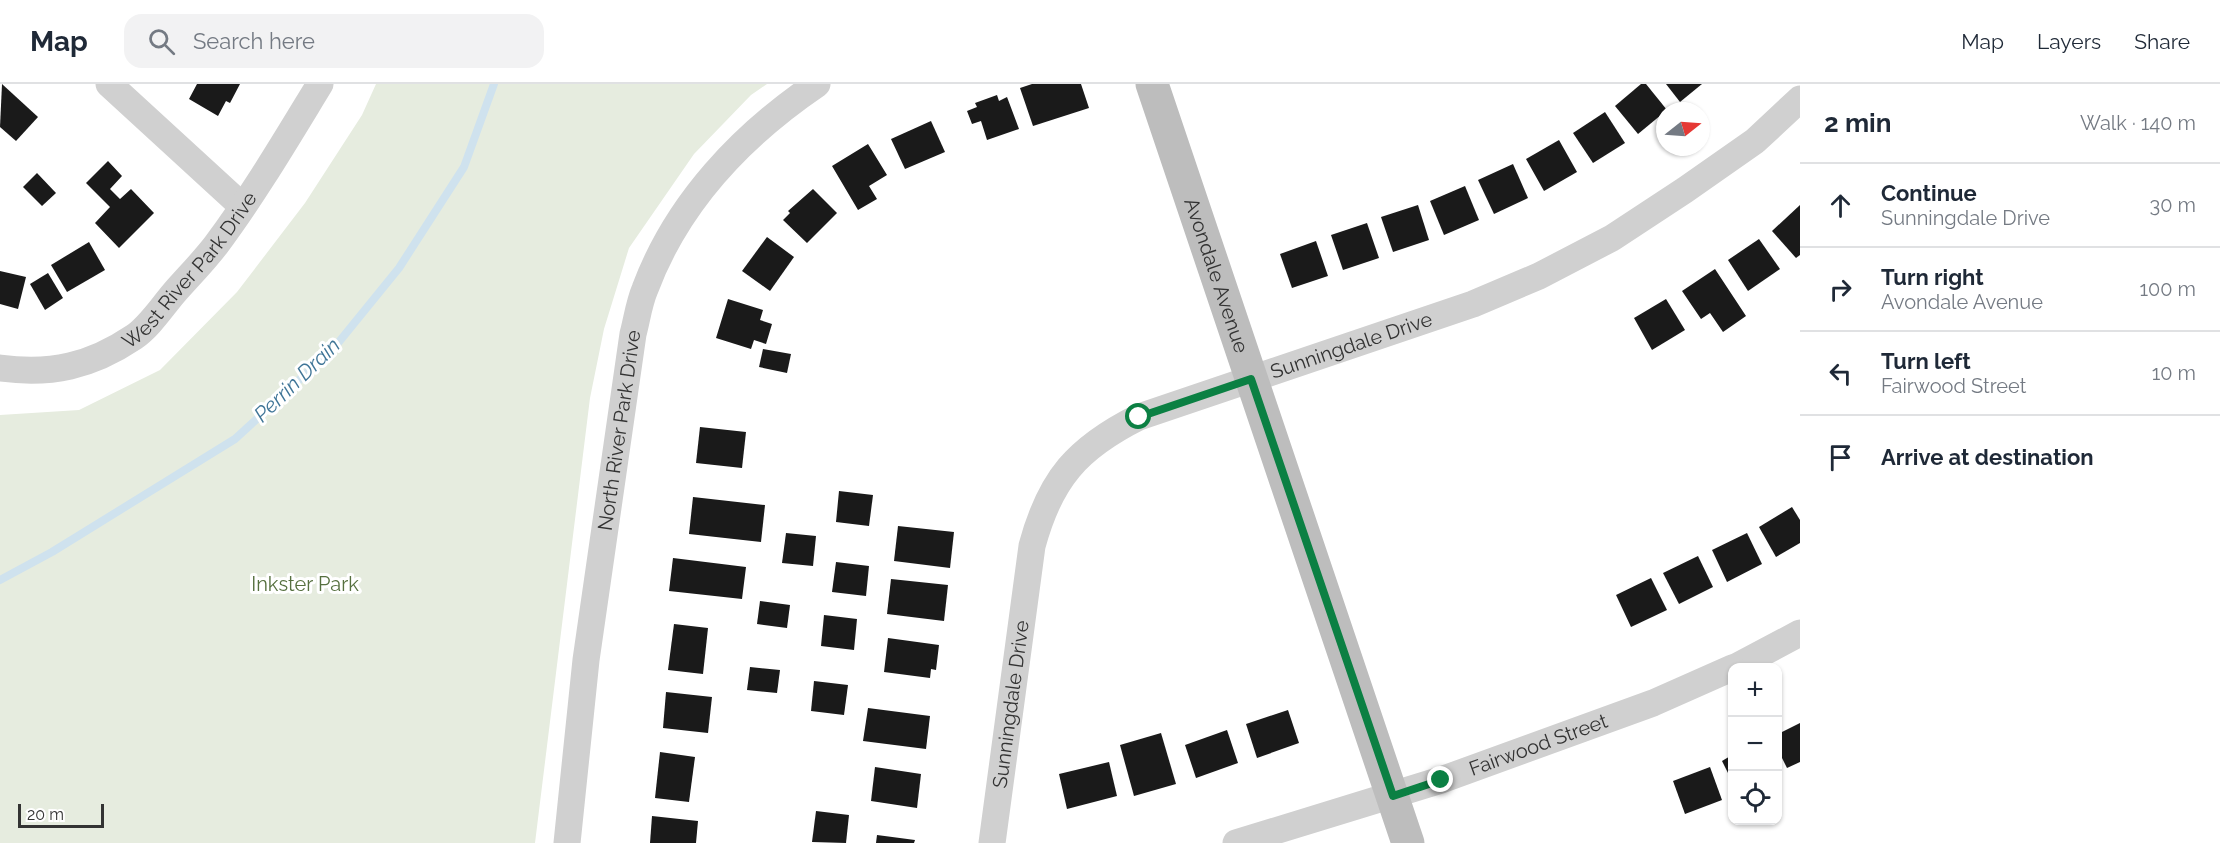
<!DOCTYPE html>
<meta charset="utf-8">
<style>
body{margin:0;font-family:Raleway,sans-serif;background:#f2f2f3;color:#1f2937}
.controls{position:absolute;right:18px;bottom:18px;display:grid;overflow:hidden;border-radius:12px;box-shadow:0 2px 4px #0004}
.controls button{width:54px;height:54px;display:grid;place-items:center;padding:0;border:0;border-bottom:2px solid #e0e1e3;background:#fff;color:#1f2937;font:30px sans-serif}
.compass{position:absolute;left:1656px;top:18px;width:54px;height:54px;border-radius:50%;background:#fff;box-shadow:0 2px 4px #0004;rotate:73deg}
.scale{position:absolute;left:18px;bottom:15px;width:86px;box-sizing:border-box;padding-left:6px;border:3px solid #333;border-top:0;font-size:16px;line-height:21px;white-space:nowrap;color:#333;-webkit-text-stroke:4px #fff;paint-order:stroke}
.stop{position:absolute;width:18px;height:18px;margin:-14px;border:4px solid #0b8043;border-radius:50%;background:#fff}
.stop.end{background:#0b8043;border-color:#fff;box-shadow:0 2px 6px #0008}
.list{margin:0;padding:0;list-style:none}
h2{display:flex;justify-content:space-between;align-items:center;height:78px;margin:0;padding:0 24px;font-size:26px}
h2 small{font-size:20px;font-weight:400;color:#747a83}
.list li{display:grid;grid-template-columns:39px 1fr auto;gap:18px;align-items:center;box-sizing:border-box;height:84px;padding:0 24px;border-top:2px solid #e0e1e3}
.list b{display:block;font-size:22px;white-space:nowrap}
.list p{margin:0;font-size:20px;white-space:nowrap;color:#747a83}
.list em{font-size:20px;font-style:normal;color:#747a83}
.icon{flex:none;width:33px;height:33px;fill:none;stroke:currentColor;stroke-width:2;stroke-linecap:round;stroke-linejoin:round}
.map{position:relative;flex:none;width:1800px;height:759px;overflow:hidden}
header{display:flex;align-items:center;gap:36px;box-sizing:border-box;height:84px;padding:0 30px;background:#fff;border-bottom:2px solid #e0e1e3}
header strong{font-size:28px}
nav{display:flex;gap:33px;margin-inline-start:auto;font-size:21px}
.search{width:420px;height:54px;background:#f2f2f3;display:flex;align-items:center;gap:15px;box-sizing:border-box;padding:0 21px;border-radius:18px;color:#747a83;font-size:22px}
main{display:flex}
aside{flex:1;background:#fff}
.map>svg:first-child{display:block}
.green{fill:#e6ecdf}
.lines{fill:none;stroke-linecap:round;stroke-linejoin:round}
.stream{stroke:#cfe2ee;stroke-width:8}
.building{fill:#1a1a1a}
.street{stroke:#d0d0d0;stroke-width:27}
.secondary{stroke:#bdbdbd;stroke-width:33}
.route{stroke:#0b8043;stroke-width:8}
.labels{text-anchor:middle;stroke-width:6;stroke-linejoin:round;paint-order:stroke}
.street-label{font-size:20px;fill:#333;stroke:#fff}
.park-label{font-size:20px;fill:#56703f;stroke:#fff}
.water-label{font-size:21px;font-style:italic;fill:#3f7597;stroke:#fff}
</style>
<header>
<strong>Map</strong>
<div class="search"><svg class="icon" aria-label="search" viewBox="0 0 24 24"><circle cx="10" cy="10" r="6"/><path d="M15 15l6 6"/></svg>Search here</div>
<nav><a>Map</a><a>Layers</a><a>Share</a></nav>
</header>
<main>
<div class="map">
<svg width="1800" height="759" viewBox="0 0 1800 759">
<rect width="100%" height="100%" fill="#fff"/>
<!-- green -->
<polygon class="green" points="376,0 767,0 751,11 694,70 629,164 604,245 590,314 535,759 0,759 0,331 79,326 160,286 237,208 305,119 362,31"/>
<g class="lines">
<!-- stream -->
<polyline class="stream" points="0,496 52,468 235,355 334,264 399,184 464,83 494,0"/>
</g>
<!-- building -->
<g class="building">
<polygon points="2,0 38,33 16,57 0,43"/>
<polygon points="197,0 240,0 230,19 226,17 218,32 189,15"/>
<polygon points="1032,0 1081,0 1089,24 1033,42 1020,4"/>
<polygon points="1641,0 1646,0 1667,26 1638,50 1615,22"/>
<polygon points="1666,0 1702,0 1680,18"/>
<polygon points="997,11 999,17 1007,13 1019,45 987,56 981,37 972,40 967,27 977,23 975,19"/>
<polygon points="1605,28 1625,59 1593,79 1573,49"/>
<polygon points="931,37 945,68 905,85 891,55"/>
<polygon points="1559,56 1577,88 1544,107 1526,75"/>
<polygon points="868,60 887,91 869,102 877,115 858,126 832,82"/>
<polygon points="108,77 122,92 110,105 120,115 131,105 154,129 119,164 95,139 110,123 86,99"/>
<polygon points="1513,80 1528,114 1494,130 1478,96"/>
<polygon points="37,89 56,109 42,122 23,103"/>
<polygon points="1465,102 1479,136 1444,151 1430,117"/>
<polygon points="813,105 837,129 807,159 783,136 790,129 788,127"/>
<polygon points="1418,121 1429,156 1393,168 1381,133"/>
<polygon points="1800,121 1800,171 1796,174 1772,147"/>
<polygon points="1367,139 1379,174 1343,186 1331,151"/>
<polygon points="767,153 794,173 770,207 742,187"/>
<polygon points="1759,155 1780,185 1748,207 1728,176"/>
<polygon points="1316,157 1328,192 1292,204 1280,170"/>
<polygon points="89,158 105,186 67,208 51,181"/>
<polygon points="1715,185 1746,232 1723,248 1710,229 1701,235 1682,207"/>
<polygon points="0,187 26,193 18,225 0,220"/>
<polygon points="48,189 63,214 45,226 30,200"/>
<polygon points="728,215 763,226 760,236 772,240 766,260 754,256 751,265 716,254"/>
<polygon points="1666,215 1685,246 1652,266 1634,234"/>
<polygon points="763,265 791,270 787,289 759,283"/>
<polygon points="700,343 746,348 742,384 696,379"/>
<polygon points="839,407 873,411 869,442 836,438"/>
<polygon points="693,413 765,421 761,458 689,450"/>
<polygon points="1792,423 1800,436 1800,459 1776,473 1759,443"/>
<polygon points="898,442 954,448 950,484 894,477"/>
<polygon points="786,449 816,452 813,482 782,479"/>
<polygon points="1747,449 1762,480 1727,498 1712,466"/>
<polygon points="1698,472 1713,503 1679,520 1663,489"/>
<polygon points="673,474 746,483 742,515 669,507"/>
<polygon points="836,478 869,482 866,512 832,508"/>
<polygon points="1651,494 1667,526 1631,543 1616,511"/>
<polygon points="891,495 948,501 944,537 887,530"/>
<polygon points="760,517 790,521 787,544 757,540"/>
<polygon points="824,531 857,535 854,566 821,562"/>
<polygon points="674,540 708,544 703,590 668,586"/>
<polygon points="888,554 939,561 936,586 931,585 930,594 884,588"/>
<polygon points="750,583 780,586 777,609 747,606"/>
<polygon points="814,597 848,601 844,631 811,627"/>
<polygon points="666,608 712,613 708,649 663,644"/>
<polygon points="868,624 930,632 926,665 863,657"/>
<polygon points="1288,626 1299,659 1257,674 1246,640"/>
<polygon points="1800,639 1800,678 1787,684 1778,666 1778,650"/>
<polygon points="1227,646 1238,679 1196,694 1185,661"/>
<polygon points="1161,649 1176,700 1134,712 1120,661"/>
<polygon points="660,668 695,673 689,718 655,714"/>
<polygon points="1732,671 1732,697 1722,677"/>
<polygon points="1109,678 1117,712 1067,725 1059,690"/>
<polygon points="875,683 921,690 917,724 871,717"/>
<polygon points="1710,683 1722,716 1685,730 1673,697"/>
<polygon points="816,727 849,731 846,759 812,758"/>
<polygon points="652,732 698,737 696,759 650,759"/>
<polygon points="877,751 915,756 914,759 876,759"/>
</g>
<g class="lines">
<!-- street -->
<g class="street">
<polyline points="109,0 242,122"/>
<path id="s1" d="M0,284c51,7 91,-2 134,-31 15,-10 28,-30 40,-44 14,-16 29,-31 42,-48 38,-51 71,-107 104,-161"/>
<polyline points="1734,584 1800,549"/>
<path id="s2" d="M567,759l19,-183 47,-326c4,-15 6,-31 12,-45 32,-86 97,-154 172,-205"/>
<path id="s3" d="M992,759l40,-297c18,-67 45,-98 107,-129l334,-113 66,-28 73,-38 73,-48 70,-49 45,-42"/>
<path id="s4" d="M1236,759l205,-63 212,-77 79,-35"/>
</g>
<!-- secondary -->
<path class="secondary" id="s5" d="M1152,0l256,759"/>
</g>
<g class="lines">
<!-- route -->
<polyline class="route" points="1139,333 1251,295 1393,712 1441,696"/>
</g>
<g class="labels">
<!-- street labels -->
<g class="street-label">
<text dy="7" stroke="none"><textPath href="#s1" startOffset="228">West River Park Drive</textPath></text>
<text dy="7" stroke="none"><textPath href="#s5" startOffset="202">Avondale Avenue</textPath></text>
<text dy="7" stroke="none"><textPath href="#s3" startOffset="698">Sunningdale Drive</textPath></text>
<text dy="7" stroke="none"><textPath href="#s2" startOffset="416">North River Park Drive</textPath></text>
<text dy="7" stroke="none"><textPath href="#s3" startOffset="140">Sunningdale Drive</textPath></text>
<text dy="7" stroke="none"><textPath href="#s4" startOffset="318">Fairwood Street</textPath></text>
</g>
<!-- park labels -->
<g class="park-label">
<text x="305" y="507">Inkster Park</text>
</g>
<!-- water labels -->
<g class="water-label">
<text transform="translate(297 296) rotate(-44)" y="7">Perrin Drain</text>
</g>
</g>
</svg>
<div class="controls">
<button>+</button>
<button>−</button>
<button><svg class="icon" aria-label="locate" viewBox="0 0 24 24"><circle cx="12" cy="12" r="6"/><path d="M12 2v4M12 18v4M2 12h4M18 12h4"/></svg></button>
</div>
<svg class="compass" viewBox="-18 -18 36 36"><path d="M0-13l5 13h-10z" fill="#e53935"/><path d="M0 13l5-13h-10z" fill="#747a83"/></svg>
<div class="scale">20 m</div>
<div class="stop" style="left:1139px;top:333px"></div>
<div class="stop end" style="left:1441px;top:696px"></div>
</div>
<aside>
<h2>2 min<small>Walk · 140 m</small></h2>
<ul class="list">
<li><svg class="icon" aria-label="ahead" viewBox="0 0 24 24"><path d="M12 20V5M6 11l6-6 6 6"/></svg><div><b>Continue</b><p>Sunningdale Drive</p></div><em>30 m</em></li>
<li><svg class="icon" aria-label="right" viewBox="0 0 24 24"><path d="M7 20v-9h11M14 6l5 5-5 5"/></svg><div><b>Turn right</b><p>Avondale Avenue</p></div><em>100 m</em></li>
<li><svg class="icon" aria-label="left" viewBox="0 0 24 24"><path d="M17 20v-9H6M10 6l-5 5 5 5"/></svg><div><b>Turn left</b><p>Fairwood Street</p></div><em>10 m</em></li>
<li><svg class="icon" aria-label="arrive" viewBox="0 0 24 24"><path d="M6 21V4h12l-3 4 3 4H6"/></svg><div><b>Arrive at destination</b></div></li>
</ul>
</aside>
</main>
